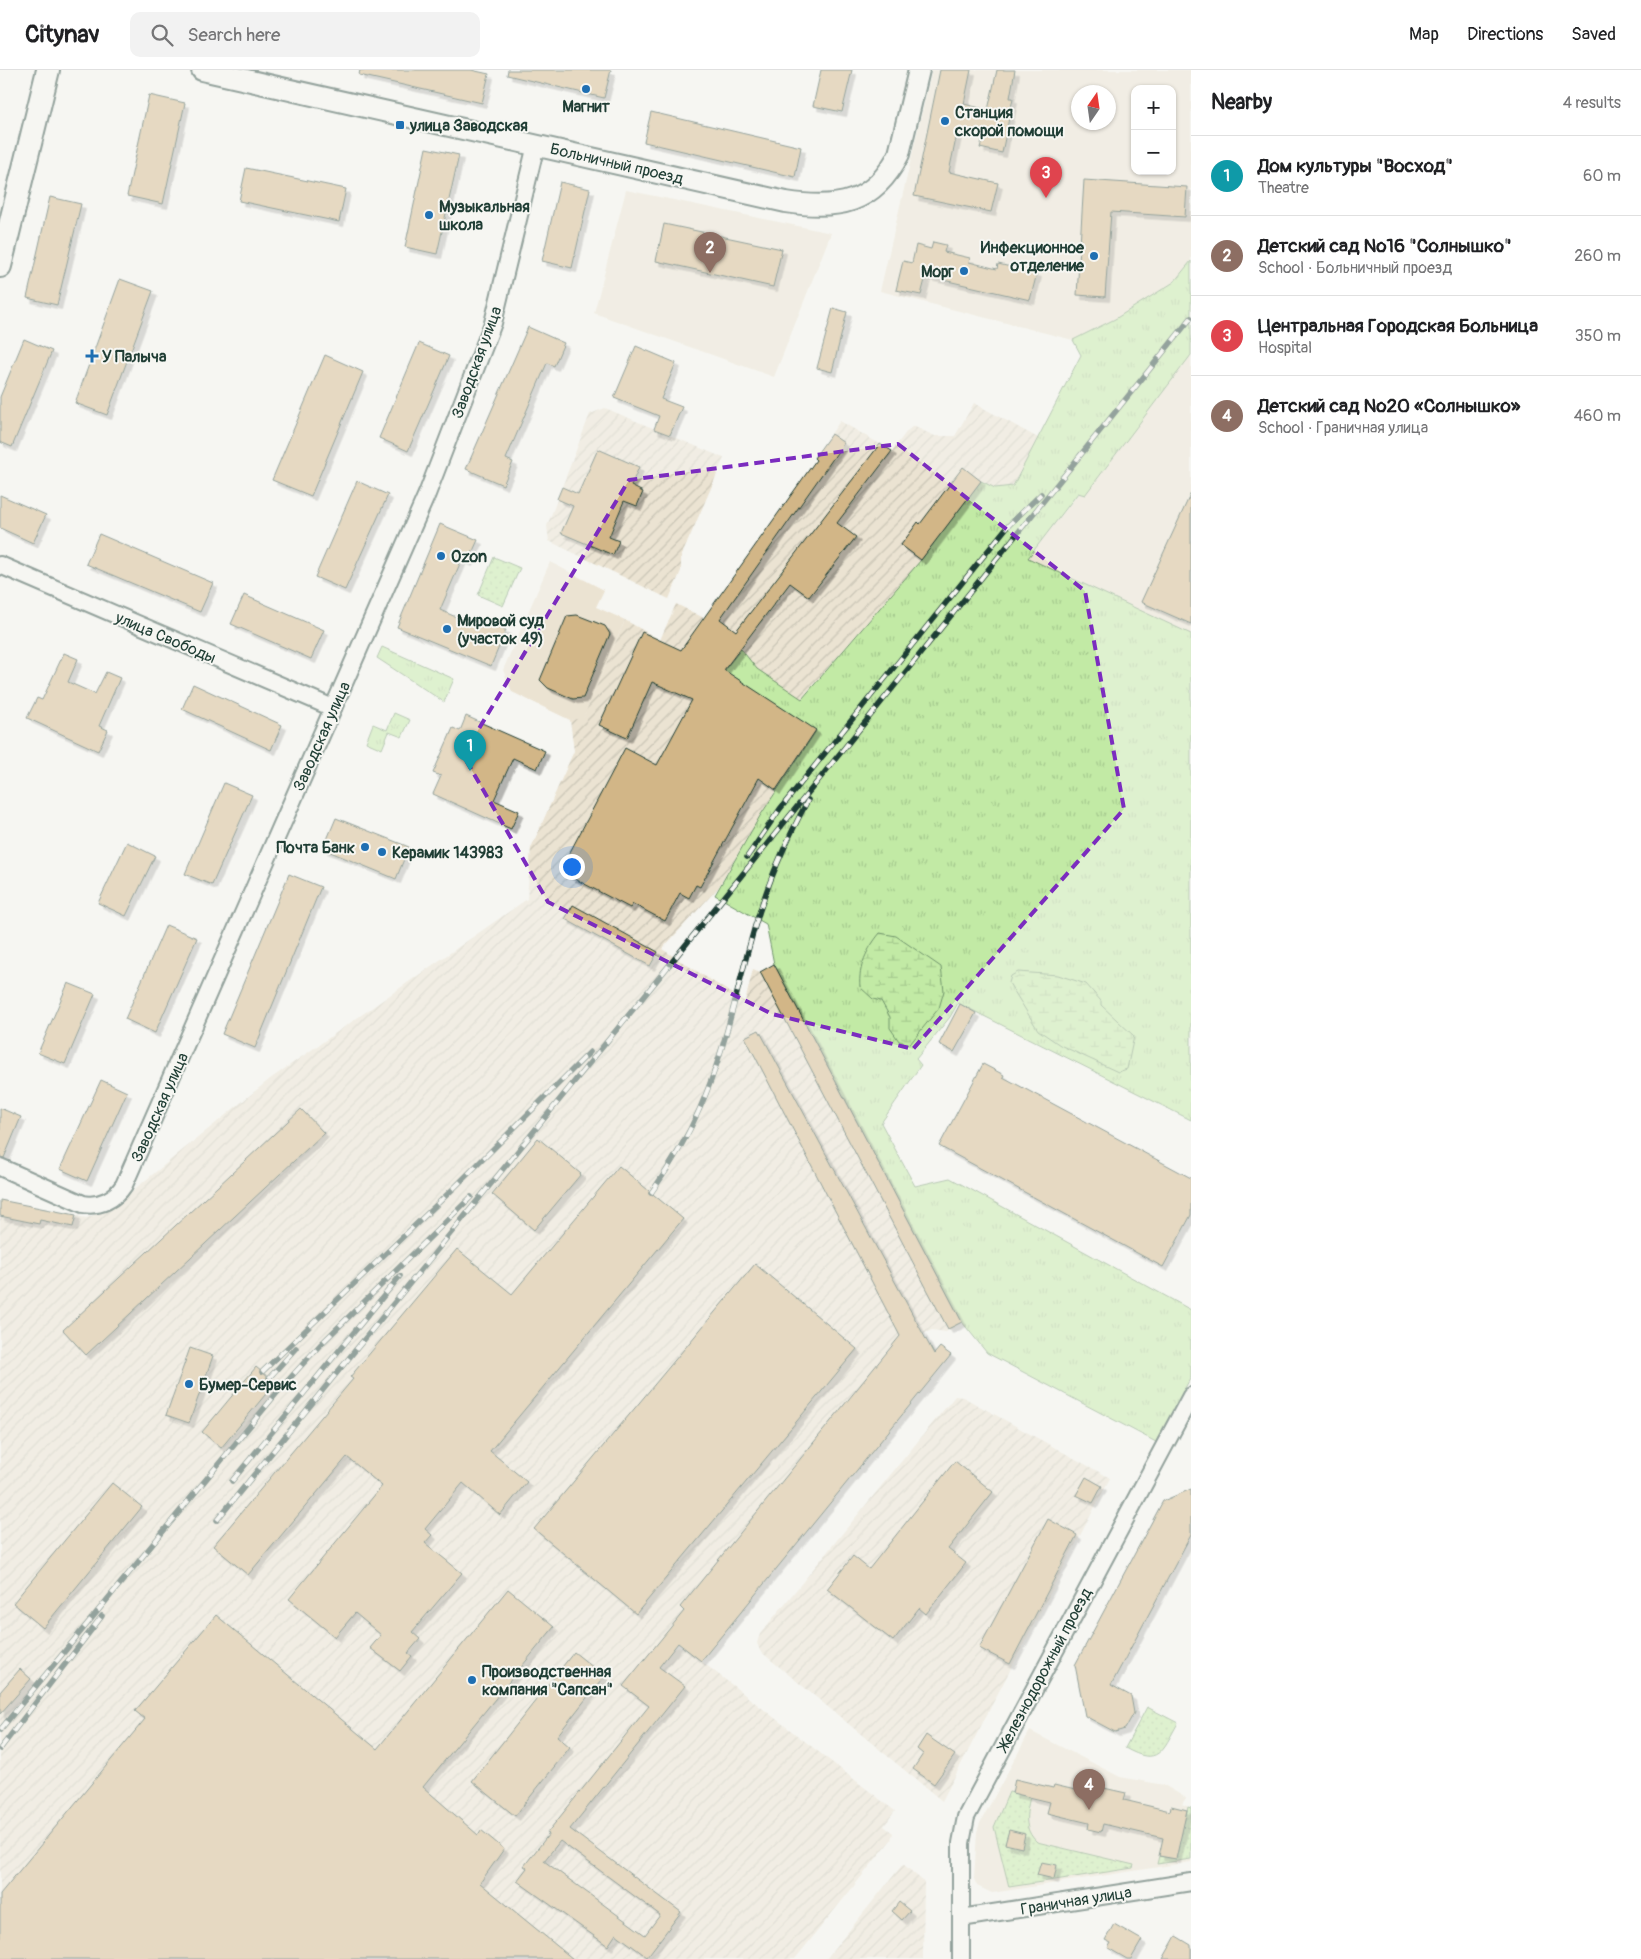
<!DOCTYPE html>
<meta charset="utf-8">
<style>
body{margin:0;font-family:Pangolin,sans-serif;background:#f2f2f2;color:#202124}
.controls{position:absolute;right:15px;top:15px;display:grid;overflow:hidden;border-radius:10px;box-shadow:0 1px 4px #0004}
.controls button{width:45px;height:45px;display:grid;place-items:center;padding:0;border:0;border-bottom:1px solid #e0e0e0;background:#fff;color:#202124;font:25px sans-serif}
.compass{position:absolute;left:1071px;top:15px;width:45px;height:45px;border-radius:50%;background:#fff;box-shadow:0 1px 4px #0004;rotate:13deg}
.you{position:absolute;left:571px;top:796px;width:18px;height:18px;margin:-12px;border:4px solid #fff;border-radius:50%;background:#1a73e8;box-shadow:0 0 0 8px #1a73e833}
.badge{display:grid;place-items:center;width:32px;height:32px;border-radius:50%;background:#1f6fb2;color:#fff;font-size:16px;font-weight:700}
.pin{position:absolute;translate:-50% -41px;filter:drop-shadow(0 1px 2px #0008)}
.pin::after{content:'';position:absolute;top:26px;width:18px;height:15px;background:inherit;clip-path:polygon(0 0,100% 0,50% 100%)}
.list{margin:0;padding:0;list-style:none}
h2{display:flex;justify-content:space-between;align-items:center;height:65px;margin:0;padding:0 20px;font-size:21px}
h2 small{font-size:16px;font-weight:400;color:#757577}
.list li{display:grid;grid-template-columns:32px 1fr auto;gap:15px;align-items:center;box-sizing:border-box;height:80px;padding:0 20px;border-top:1px solid #e0e0e0}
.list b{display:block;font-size:19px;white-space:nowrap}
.list p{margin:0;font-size:16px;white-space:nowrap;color:#757577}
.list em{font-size:16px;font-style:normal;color:#757577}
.icon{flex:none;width:28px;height:28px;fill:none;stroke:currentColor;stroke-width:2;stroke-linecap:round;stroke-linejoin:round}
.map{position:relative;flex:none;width:1191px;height:1889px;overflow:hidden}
header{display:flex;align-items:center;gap:30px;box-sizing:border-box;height:70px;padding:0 25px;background:#fff;border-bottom:1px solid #e0e0e0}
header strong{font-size:24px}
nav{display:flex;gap:28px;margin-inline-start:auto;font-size:18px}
.search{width:350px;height:45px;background:#f2f2f2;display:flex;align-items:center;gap:12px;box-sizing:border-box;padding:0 18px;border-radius:10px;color:#757577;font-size:19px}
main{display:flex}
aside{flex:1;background:#fff}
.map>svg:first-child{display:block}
.built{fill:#ebe3d2;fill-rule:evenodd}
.industrial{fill:url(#industrial-furrows)}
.grass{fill:url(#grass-tufts);stroke:#70946c}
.wetland{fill:url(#wetland-marsh);stroke:#70946c}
.park{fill:url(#park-dots);stroke:#70946c}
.building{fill:#d2b687;stroke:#1f3d34;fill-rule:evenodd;filter:url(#shadow)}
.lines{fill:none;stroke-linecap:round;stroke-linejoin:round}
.minor-casing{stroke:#1f3d34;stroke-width:20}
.tertiary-casing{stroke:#1f3d34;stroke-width:24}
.secondary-casing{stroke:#1f3d34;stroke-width:26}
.minor{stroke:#f6f6f2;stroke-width:16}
.tertiary{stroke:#f6f6f2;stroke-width:20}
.secondary{stroke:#f6f6f2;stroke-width:22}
.rail-casing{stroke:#1f3d34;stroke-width:5.5}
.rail{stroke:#f6f6f2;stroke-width:4;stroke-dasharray:11;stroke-linecap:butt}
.marked{fill:none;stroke:#7b2cbf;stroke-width:4;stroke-dasharray:10 6;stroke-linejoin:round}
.poi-dot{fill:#1f6fb2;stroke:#f6f6f2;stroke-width:2}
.labels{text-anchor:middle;stroke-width:4;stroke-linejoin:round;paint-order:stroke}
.poi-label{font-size:16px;font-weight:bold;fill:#1f3d34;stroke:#f6f6f2;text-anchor:start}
.street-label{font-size:16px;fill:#1f3d34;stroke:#f6f6f2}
</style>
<header>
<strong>Citynav</strong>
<div class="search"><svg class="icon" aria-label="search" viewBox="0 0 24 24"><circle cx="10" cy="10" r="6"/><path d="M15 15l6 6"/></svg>Search here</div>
<nav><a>Map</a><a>Directions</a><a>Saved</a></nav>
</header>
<main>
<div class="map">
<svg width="1191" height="1889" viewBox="0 0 1191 1889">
<defs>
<pattern id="industrial-furrows" width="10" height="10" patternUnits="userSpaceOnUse" patternTransform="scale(1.25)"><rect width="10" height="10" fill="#ebe3d2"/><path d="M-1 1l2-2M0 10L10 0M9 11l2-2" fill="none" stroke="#c9c4b5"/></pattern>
<pattern id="grass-tufts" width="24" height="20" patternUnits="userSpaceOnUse" patternTransform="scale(1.25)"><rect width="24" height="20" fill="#c2eaa5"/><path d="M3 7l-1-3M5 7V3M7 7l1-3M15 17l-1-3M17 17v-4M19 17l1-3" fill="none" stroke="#a6ca8f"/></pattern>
<pattern id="wetland-marsh" width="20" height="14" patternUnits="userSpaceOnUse" patternTransform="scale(1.25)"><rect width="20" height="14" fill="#c2eaa5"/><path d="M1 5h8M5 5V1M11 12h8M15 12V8" fill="none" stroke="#a6ca8f"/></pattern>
<pattern id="park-dots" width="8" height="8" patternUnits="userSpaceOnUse" patternTransform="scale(1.25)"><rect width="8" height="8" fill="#c2eaa5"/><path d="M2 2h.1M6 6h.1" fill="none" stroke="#a6ca8f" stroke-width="1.8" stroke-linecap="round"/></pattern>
<filter id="shadow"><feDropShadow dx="4.5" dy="4.5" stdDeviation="0" flood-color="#0004"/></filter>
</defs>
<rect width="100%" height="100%" fill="#f6f6f2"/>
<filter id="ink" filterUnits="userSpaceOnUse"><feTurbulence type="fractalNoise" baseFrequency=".02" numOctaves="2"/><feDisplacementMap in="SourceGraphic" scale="10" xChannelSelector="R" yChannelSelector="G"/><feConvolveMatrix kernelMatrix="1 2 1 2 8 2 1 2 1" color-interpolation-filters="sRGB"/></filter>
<g filter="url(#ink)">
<!-- built -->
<g class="built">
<path d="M932,0h259v191l-17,21 -59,37 -42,21 -193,-49zM1135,19h37v82h-37zM1078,22h30v30h-30z"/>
<polygon points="626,120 831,163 774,307 594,243"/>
<polygon points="1191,285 1191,564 1028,488 1079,423 1085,425"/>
<polygon points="550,492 604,520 596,537 625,550 583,649 570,650 512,622 503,600"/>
<polygon points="1030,1661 1120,1707 1164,1715 1186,1728 1182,1734 1191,1738 1191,1792 992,1823 977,1816 974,1809 977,1762 980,1753"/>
</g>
<!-- industrial -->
<g class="industrial">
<polygon points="974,333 1038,368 1013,416 995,418 981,412 921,490 801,629 757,599 741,579 726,598 816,660 760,746 718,818 662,879 745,932 753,899 760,902 774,894 962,1252 946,1262 932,1260 923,1264 899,1267 680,1537 684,1541 673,1578 683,1577 895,1741 884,1756 893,1763 891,1770 795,1889 0,1889 0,1130 86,1148 109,1140 270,1009 527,829 531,778 574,681 570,650 583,648 625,550 660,570 676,534 704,548 816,390 814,388 840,351 892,381 907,361 913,356 935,366 955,366"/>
<polygon points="605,338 724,388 681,487 681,501 669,529 549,471 547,456 590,344"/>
<polygon points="955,1326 963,1327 1110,1408 942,1731 760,1581 757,1573 760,1564"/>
<polygon points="903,1794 924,1812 923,1889 826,1889"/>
</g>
<!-- grass -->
<g class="grass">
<polygon points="1191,191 1191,285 1085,425 1078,423 1028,488 1191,564 1191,1050 958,933 950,947 916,989 921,995 881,1053 915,1116 950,1108 1191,1240 1191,1307 1156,1372 987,1283 962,1252 774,894 766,854 715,825 760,746 816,661 725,601 726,598 741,579 757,599 802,629 921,490 981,411 995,418 1013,416 1081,285 1073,270 1115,249 1174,212"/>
<polygon points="382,577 454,609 444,632 377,588"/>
<polygon points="394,643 410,650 402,667 389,662 382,679 366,672 373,654 387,660"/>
</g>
<!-- wetland -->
<g class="wetland">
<path d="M880,863l16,3 45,31 3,24 -5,17 -29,36 -11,-3 -9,-13v-11l-9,-16 -8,-2 -13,-12c-2,-20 7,-38 20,-54z"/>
<polygon points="1018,902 1058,905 1086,914 1101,931 1101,935 1134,966 1127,999 1118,1002 1060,975 1038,960 1009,913 1011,906"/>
</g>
<!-- park -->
<g class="park">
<polygon points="494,487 520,498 503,536 478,525"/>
<path d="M1147,1637l31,16c-16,28 -19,44 -53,25z"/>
<path d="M1009,1722l21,5c-4,17 -7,32 7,45l97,23 -1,3 -124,19 -15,-60z"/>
<polygon points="1188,1737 1191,1738 1191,1789 1157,1794 1159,1786 1176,1789 1179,1776 1163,1771 1168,1750 1184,1753"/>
</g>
<!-- building -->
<g class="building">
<polygon points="360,0 471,0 489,4 482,33 359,5"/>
<polygon points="508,0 611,0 604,28 507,5"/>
<polygon points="821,0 852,0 842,42 813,36"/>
<polygon points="940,0 971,0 964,34 988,40 997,0 1015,0 1010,28 1013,28 1002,83 980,78 984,63 958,59 949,102 998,113 991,142 914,126"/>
<polygon points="149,25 185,33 163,134 127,126"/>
<polygon points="651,42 801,77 795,107 644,72"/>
<polygon points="426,78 459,85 437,184 405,177"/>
<polygon points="246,98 346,119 339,152 239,131"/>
<polygon points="1084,110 1187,117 1185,147 1111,142 1105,227 1077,225"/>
<polygon points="560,112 590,119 572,198 542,191"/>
<polygon points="50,127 81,134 57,235 27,228"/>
<polygon points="664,154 782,179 773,217 656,191"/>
<polygon points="933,172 946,175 944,182 970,188 969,192 997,199 998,194 1037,203 1030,230 926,206 921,225 896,220 903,191 912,193 916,175 931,179"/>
<polygon points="120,209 153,221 107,345 75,333"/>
<polygon points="833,238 847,242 832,302 817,298"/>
<polygon points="528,257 564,273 554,296 547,293 506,389 513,392 503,415 466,399"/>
<polygon points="24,269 52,281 12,377 0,372 0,327"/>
<polygon points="419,273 449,286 408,381 379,368"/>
<polygon points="636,276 676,293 661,329 682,337 670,365 654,359 659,346 614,328"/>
<polygon points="325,285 363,302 311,426 272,410"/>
<polygon points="831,364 844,373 720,549 736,561 880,374 892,381 837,453 856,467 809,527 790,513 724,600 816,660 776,720 759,708 700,817 696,815 689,828 680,823 665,851 633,834 630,838 560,801 625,678 657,695 692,630 652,612 627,668 599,655 642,562 681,580 816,390 814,388"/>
<polygon points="598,379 639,397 631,416 643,422 637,436 624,431 609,467 619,471 613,485 561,463 573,436 557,429 562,417 578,424"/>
<polygon points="963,397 981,411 921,490 901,475 918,452 920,454"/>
<polygon points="357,411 388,425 345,520 315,507"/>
<polygon points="1191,423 1191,554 1141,532"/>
<polygon points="0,425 46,445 33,473 0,458"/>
<polygon points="440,454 478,470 468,492 462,489 440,540 481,558 484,550 506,560 491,596 397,557"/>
<polygon points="99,464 213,513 200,542 86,494"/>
<polygon points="244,525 324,560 311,589 231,554"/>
<polygon points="577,545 605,556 610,564 583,628 573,629 548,618 540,610 567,546"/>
<polygon points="64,583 78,589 68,612 95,624 106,602 120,608 99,656 108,660 98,681 27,648 37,628 42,630"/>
<polygon points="193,614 282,655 271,680 182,639"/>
<polygon points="466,646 545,681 537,699 513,688 494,730 519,741 511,759 433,724 441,706 433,703 453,658 460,661"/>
<polygon points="224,713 252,725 212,815 185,804"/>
<polygon points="336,748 409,777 396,809 323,779"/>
<polygon points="127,772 155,786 126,846 98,833"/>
<polygon points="289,804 321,817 255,978 222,964"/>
<polygon points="573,835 658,882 650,896 565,849"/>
<polygon points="166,855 197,868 155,963 125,949"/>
<polygon points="774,894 962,1252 948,1259 760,902"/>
<polygon points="68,913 95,924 65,994 38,983"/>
<polygon points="960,934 976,943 954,982 939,974"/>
<path d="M759,960l175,324 6,-7 11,8 -250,306 -23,-18 -19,24 26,19 -115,143 111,83 -34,45 -31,-23 -8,12 -91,-65 10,-13 -3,-2 25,-32 -2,-1 102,-127 -26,-20 61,-75 -4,-4 220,-271 -155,-299zM560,1771l100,74 -15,20 -101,-74z"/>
<polygon points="983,994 1004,1005 1003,1007 1191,1108 1191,1145 1163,1197 939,1076"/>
<polygon points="101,1010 127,1022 87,1111 60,1099"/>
<polygon points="0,1038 21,1047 4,1088 0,1087"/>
<polygon points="301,1039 324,1063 86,1285 63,1260"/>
<polygon points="538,1068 581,1104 534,1160 492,1124"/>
<polygon points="619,1096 683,1149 490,1381 527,1412 500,1445 463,1413 425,1459 432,1465 425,1473 462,1503 412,1562 420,1569 408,1583 412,1586 400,1601 370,1578 381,1565 355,1543 335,1567 289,1529 382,1416 347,1387 248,1505 213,1476 353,1309 350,1307 457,1179 512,1224"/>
<polygon points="0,1130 76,1145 73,1157 40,1150 39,1154 0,1146"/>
<polygon points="755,1194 857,1279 636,1544 534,1459"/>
<polygon points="190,1278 213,1286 189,1353 166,1345"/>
<polygon points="256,1297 275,1313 221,1378 202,1362"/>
<polygon points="955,1391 993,1422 948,1479 966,1493 926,1544 919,1538 893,1571 827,1519 853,1486 869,1499"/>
<polygon points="1086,1407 1102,1416 1093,1433 1076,1425"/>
<polygon points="112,1413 142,1437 43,1558 13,1533"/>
<polygon points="1191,1419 1191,1465 1111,1615 1131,1626 1134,1643 1125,1659 1115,1662 1085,1646 1075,1595 1163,1431"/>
<polygon points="1048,1449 1077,1465 1010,1594 979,1578"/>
<polygon points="508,1519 554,1557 423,1717 478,1765 481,1760 504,1779 480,1813 573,1889 0,1889 0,1824 145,1649 135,1641 216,1545 377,1679"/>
<polygon points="574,1582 604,1606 557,1666 570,1677 515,1746 472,1711"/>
<polygon points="20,1599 31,1609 0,1644 0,1622"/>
<polygon points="926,1665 955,1685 934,1714 913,1699 923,1684 917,1679"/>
<polygon points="1015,1709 1053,1718 1054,1715 1084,1722 1086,1714 1126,1723 1124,1730 1170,1741 1171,1736 1187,1740 1176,1789 1159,1786 1163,1768 1103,1754 1101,1762 1088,1759 1089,1753 1047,1743 1050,1732 1012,1723"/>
<polygon points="1009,1760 1025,1764 1022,1778 1005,1774"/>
<polygon points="1041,1792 1057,1795 1054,1809 1037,1805"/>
<polygon points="899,1832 910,1841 902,1850 892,1841"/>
<polygon points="1114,1854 1142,1870 1131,1889 1127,1889 1108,1878 1111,1873 1105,1870"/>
<polygon points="1176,1866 1191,1875 1191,1889 1163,1889"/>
</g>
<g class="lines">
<defs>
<g id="minor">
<polyline points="0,495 333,638"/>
<path d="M0,1097l83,37c17,3 32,-5 41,-19l303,-691 66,-171 43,-178"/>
<polyline points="961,1848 1191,1812"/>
<polyline points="961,1889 961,1773 966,1747 1191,1326"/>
</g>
<path id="tertiary" d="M202,0l584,132c52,8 88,2 113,-48l20,-84"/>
<polyline id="secondary" points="0,196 48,0"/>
</defs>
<!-- minor casing -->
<use href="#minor" class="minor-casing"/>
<!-- tertiary casing -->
<use href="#tertiary" class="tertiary-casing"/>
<!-- secondary casing -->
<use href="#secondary" class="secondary-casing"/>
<!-- minor -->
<use href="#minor" class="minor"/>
<!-- tertiary -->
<use href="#tertiary" class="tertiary"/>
<!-- secondary -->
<use href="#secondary" class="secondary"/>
<defs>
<g id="rail">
<polyline points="747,787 780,739 1007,457 1041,424"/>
<path d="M651,1123c20,-28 36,-55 49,-85 26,-59 37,-121 55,-182 13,-44 31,-85 53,-126"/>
<polyline points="262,1302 456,1116 590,982"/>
<polyline points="269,1308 296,1278"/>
<polyline points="232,1411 400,1206"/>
<polyline points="217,1450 675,888 1191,248"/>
<polyline points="0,1660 281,1318 320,1275 471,1127"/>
<polyline points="0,1679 102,1546"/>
</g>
</defs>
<!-- rail casing -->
<use href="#rail" class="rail-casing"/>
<!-- rail -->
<use href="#rail" class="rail"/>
</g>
</g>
<!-- marked area -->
<path d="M0 0H1191V1889H0ZM898,374l187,147 39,218 -211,240 -141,-35 -224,-112 -85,-147 166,-275z" fill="#f6f6f2" fill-opacity=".55" fill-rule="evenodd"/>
<path class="marked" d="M898,374l187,147 39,218 -211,240 -141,-35 -224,-112 -85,-147 166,-275z"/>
<!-- markers -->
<g class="poi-dot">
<circle cx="586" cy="19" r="5"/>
<circle cx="945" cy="51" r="5"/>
<rect x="395" y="50" width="10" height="10" rx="2.5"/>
<circle cx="429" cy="145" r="5"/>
<circle cx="1094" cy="186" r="5"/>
<circle cx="964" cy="201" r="5"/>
<path d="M89.5 278.5h5v5h5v5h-5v5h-5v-5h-5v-5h5z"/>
<circle cx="441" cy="486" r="5"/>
<circle cx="447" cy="559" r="5"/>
<circle cx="365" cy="777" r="5"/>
<circle cx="382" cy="782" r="5"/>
<circle cx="189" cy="1314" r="5"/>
<circle cx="472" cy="1610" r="5"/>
</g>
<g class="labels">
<!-- poi labels -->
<g class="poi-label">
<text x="586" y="42" text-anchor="middle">Магнит</text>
<text x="955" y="48">Станция<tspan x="955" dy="18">скорой помощи</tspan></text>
<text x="410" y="61">улица Заводская</text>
<text x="439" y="142">Музыкальная<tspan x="439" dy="18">школа</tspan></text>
<text x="1084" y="183" text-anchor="end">Инфекционное<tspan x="1084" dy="18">отделение</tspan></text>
<text x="954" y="207" text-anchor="end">Морг</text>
<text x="102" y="292">У Палыча</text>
<text x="451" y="492">Ozon</text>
<text x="457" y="556">Мировой суд<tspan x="457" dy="18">(участок 49)</tspan></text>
<text x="355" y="783" text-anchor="end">Почта Банк</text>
<text x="392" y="788">Керамик 143983</text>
<text x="199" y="1320">Бумер-Сервис</text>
<text x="482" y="1607">Производственная<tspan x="482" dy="18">компания "Сапсан"</tspan></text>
</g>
<!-- street labels -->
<g class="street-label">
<text transform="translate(617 93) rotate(13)" y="6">Больничный проезд</text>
<text transform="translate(476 292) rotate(-70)" y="6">Заводская улица</text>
<text transform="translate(166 567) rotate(23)" y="6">улица Свободы</text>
<text transform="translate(321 666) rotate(-66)" y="6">Заводская улица</text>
<text transform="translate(159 1037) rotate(-66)" y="6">Заводская улица</text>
<text transform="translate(1044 1599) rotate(-62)" y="6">Железнодорожный проезд</text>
<text transform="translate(1076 1830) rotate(-9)" y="6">Граничная улица</text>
</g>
</g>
</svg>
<div class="controls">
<button>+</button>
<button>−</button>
</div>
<svg class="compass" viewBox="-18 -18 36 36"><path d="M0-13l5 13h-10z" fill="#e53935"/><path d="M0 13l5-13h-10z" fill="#757577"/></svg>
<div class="you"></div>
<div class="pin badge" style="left:470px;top:701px;background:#0f9aa8">1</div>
<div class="pin badge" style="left:710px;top:203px;background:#8d6e63">2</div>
<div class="pin badge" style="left:1046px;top:128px;background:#e0444e">3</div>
<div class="pin badge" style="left:1089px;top:1740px;background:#8d6e63">4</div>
</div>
<aside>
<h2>Nearby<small>4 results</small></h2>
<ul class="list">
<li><span class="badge" style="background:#0f9aa8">1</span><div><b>Дом культуры &quot;Восход&quot;</b><p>Theatre</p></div><em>60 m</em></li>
<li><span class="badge" style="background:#8d6e63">2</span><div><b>Детский сад №16 &quot;Солнышко&quot;</b><p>School · Больничный проезд</p></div><em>260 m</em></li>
<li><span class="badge" style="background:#e0444e">3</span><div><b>Центральная Городская Больница</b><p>Hospital</p></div><em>350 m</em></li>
<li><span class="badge" style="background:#8d6e63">4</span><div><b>Детский сад №20 «Солнышко»</b><p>School · Граничная улица</p></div><em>460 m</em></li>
</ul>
</aside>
</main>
